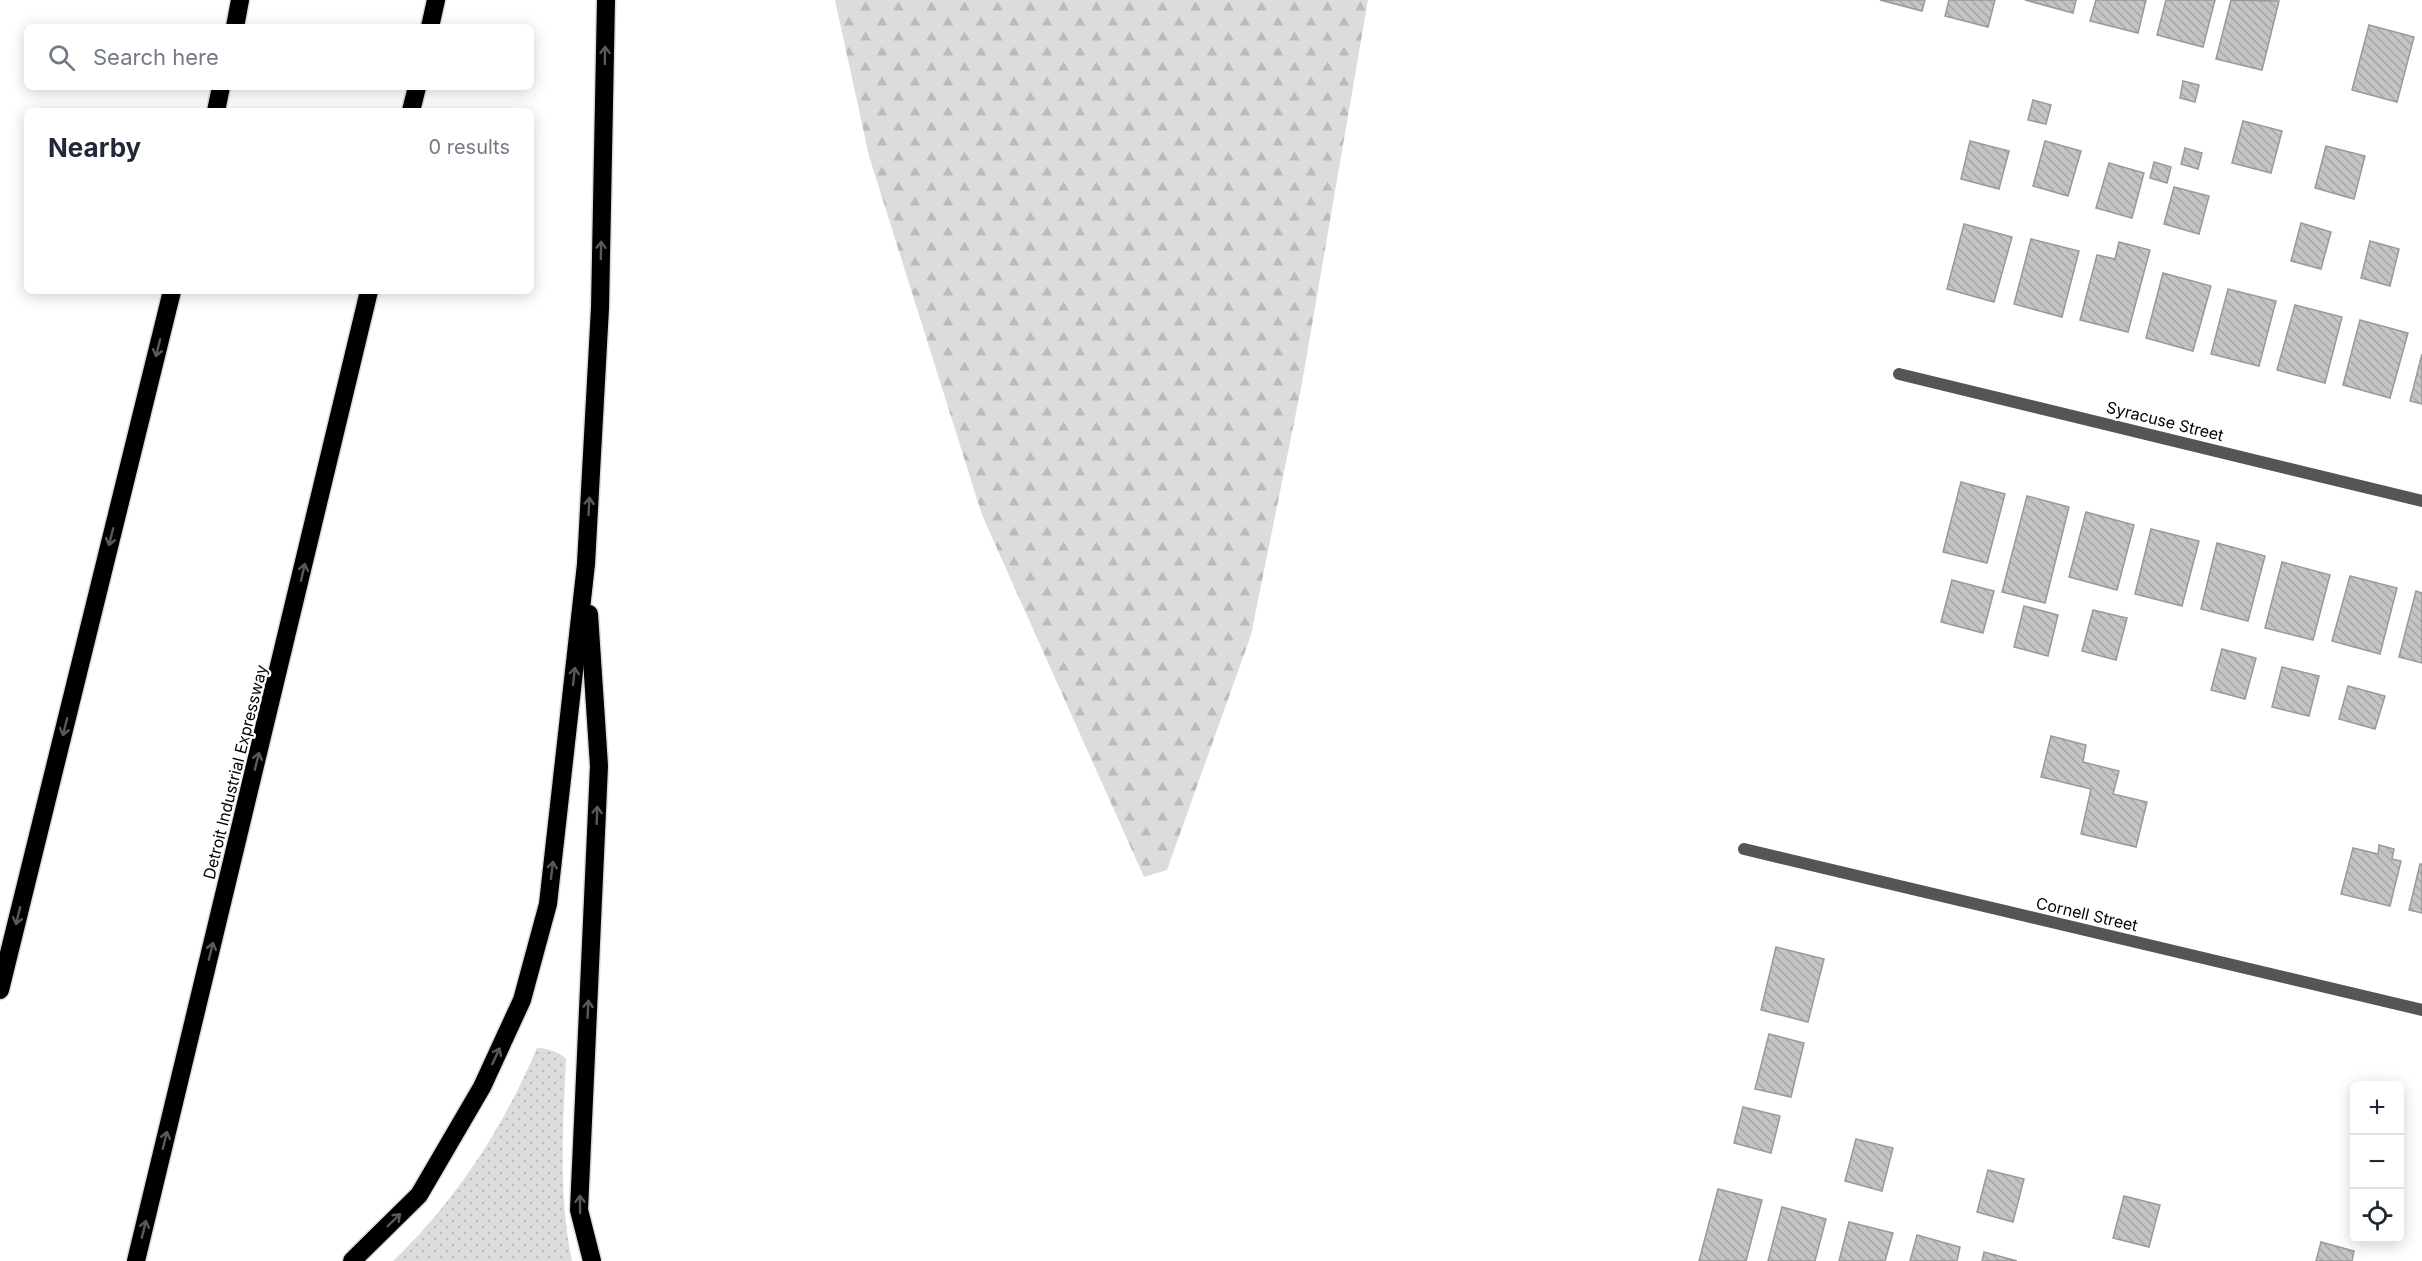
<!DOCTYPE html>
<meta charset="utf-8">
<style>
body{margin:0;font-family:Inter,sans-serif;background:#f2f2f3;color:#1f2937}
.controls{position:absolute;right:18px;bottom:18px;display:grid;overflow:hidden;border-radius:9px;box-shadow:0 3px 15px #0003}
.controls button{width:54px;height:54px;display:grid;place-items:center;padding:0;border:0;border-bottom:2px solid #e0e1e3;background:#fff;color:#1f2937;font:30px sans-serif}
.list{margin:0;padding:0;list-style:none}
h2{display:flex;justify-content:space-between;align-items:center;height:78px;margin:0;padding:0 24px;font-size:26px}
h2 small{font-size:20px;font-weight:400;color:#747a83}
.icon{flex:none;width:33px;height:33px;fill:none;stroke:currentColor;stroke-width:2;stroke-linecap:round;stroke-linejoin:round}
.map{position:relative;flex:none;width:2422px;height:1261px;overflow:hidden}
.search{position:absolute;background:#fff;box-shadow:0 3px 15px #0003;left:24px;top:24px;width:510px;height:66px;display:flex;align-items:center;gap:15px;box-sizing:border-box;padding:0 21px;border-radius:9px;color:#747a83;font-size:22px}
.panel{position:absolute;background:#fff;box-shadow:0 3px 15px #0003;left:24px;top:108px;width:510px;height:186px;border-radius:9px}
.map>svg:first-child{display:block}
.grass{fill:url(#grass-dots)}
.forest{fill:url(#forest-firs)}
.building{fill:url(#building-back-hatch);stroke:#999;stroke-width:1.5}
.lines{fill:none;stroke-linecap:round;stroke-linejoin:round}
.motorway-casing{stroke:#dbdbdb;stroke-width:21}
.minor{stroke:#555;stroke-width:12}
.motorway{stroke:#000;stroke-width:18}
.oneway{stroke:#595959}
.labels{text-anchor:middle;stroke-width:4.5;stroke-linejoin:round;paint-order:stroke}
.street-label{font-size:16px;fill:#000;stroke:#fff}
</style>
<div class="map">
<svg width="2422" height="1261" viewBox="0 0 2422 1261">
<defs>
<pattern id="grass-dots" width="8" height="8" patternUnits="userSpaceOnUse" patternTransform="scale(1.5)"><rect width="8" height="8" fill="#dcdcdc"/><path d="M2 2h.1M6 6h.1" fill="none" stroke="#bbb" stroke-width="1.8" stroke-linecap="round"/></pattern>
<pattern id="forest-firs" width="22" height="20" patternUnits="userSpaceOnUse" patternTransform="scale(1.5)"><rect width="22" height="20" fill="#dcdcdc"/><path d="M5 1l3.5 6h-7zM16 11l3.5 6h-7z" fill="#bbb"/></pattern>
<pattern id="building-back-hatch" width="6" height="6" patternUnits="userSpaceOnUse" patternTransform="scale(1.5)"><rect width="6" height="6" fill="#c4c4c4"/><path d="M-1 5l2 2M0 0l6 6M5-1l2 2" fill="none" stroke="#a7a7a7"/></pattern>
</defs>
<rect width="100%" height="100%" fill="#fff"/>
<!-- grass -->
<path class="grass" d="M537,1048c10,0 23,4 29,11 -3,68 -8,135 6,202h-179c63,-60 110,-133 144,-213z"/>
<!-- forest -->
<polygon class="forest" points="835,0 1368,0 1302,383 1251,635 1167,870 1144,877 982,515 869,156"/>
<!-- building -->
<g class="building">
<polygon points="1880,0 1925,0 1922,11"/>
<polygon points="1949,0 1995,0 1988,27 1945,16"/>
<polygon points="2025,0 2076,0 2073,13"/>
<polygon points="2096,0 2146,0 2138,33 2090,21"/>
<polygon points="2166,0 2215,0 2203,47 2157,35"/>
<polygon points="2231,0 2279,1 2262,70 2216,59"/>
<polygon points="2369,25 2414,37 2397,102 2352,90"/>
<polygon points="2183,81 2199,85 2195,102 2180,98"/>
<polygon points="2033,100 2051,105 2046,124 2028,120"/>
<polygon points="2243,121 2282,131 2271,173 2232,163"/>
<polygon points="1970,141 2009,151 1999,189 1961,179"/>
<polygon points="2045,141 2081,151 2068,196 2033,186"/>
<polygon points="2326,146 2365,156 2354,199 2315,188"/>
<polygon points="2185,148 2202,153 2198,169 2181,164"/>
<polygon points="2154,162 2171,167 2167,183 2150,178"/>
<polygon points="2109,163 2144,173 2132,218 2096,208"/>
<polygon points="2174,187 2209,196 2199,234 2164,224"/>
<polygon points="2301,223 2331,232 2321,269 2291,261"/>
<polygon points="1964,224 2012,237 1994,302 1947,289"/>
<polygon points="2031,239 2079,251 2062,317 2014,304"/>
<polygon points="2370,241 2399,249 2390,286 2361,278"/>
<polygon points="2119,242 2150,250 2128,332 2080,320 2097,255 2115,259"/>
<polygon points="2163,273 2211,286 2193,351 2146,338"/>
<polygon points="2228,289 2276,301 2259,366 2211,354"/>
<polygon points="2295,305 2342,317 2325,383 2277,370"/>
<polygon points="2360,320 2408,333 2390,398 2343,385"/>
<polygon points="2422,354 2422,404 2410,401"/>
<polygon points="1961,482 2005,494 1987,563 1943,552"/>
<polygon points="2027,496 2069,507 2045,603 2002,592"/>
<polygon points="2086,512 2134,525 2117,590 2069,577"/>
<polygon points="2151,529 2199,541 2182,606 2135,594"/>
<polygon points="2217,543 2265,556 2248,621 2201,609"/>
<polygon points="2282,562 2330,575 2313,640 2265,628"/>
<polygon points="2350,576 2397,588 2380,654 2332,641"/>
<polygon points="1952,580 1994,591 1983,633 1941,622"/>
<polygon points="2416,591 2422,593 2422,663 2399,657"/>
<polygon points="2024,606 2058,615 2048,656 2014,647"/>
<polygon points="2093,610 2127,618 2116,660 2082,651"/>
<polygon points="2222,649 2256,658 2245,699 2211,690"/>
<polygon points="2282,667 2319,676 2309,716 2272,707"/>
<polygon points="2348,686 2385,696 2375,729 2339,719"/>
<polygon points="2051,736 2086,745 2083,762 2119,771 2113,794 2147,802 2136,847 2081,834 2091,789 2041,777"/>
<polygon points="2379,845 2394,849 2392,859 2401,861 2390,906 2341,894 2353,848 2378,854"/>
<polygon points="2420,864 2422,864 2422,913 2409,910"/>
<polygon points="1776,947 1824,959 1808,1022 1761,1010"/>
<polygon points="1769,1034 1804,1043 1791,1097 1755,1089"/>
<polygon points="1743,1107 1780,1116 1771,1153 1734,1143"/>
<polygon points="1856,1139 1893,1148 1882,1191 1845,1181"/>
<polygon points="1988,1170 2024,1179 2013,1222 1977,1212"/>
<polygon points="1718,1189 1762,1200 1746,1261 1699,1261"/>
<polygon points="2124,1196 2160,1205 2149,1247 2113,1238"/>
<polygon points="1782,1207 1826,1219 1815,1261 1768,1261"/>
<polygon points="1849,1222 1893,1233 1885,1261 1839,1261"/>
<polygon points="1917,1235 1960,1247 1957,1261 1910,1261"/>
<polygon points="2321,1242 2354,1251 2352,1261 2316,1261"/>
<polygon points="1984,1252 2017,1261 1982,1261"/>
</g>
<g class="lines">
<defs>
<g id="motorway">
<polyline points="235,27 240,0"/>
<polyline points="430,27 436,0"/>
<polyline points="216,111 221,87"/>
<polyline points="411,111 417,87"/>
<polyline points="589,614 599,766 579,1210 592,1261"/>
<polyline points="0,990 172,291"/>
<polyline points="136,1261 369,291"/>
<polyline points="352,1261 419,1195 482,1087 522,1000 548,904 586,564 600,308 606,0"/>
</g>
</defs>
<!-- motorway casing -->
<use href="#motorway" class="motorway-casing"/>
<!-- minor -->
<g class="minor">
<polyline points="1899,374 2422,501"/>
<polyline points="1744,849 2422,1010"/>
</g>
<!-- motorway -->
<use href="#motorway" class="motorway"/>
</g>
<!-- one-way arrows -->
<defs><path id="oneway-shaft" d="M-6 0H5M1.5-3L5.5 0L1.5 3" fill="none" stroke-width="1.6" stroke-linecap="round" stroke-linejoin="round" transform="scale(1.5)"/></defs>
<g class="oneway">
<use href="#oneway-shaft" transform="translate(605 55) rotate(-89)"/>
<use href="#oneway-shaft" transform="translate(601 250) rotate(-89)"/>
<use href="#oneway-shaft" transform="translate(158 348) rotate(104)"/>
<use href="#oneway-shaft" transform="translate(589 506) rotate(-87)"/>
<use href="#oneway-shaft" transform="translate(111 537) rotate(104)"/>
<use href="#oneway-shaft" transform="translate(303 572) rotate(-77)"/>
<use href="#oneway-shaft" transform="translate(574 676) rotate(-84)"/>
<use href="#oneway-shaft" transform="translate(65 727) rotate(104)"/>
<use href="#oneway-shaft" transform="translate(257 761) rotate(-76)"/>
<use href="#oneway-shaft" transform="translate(597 815) rotate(-88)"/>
<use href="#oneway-shaft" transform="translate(552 870) rotate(-83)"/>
<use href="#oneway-shaft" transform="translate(18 916) rotate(104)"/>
<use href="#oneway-shaft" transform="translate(211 951) rotate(-76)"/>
<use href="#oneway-shaft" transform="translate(588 1009) rotate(-87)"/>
<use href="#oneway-shaft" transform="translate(496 1056) rotate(-65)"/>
<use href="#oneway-shaft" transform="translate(165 1140) rotate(-76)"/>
<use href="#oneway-shaft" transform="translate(580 1204) rotate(-91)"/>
<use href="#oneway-shaft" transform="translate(394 1220) rotate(-44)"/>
<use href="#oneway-shaft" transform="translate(144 1229) rotate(-76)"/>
</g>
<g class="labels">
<!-- street labels -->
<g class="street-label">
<text transform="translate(2165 421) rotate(14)" y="6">Syracuse Street</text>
<text transform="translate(235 772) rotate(-76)" y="6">Detroit Industrial Expressway</text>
<text transform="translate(2087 914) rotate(13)" y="6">Cornell Street</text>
</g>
</g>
</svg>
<div class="controls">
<button>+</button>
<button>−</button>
<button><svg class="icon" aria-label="locate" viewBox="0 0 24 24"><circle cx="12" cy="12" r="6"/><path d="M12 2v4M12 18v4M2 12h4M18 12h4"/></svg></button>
</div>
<div class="search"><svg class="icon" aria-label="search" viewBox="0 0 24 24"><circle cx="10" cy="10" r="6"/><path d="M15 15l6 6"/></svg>Search here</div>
<section class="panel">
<h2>Nearby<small>0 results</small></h2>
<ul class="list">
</ul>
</section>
</div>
